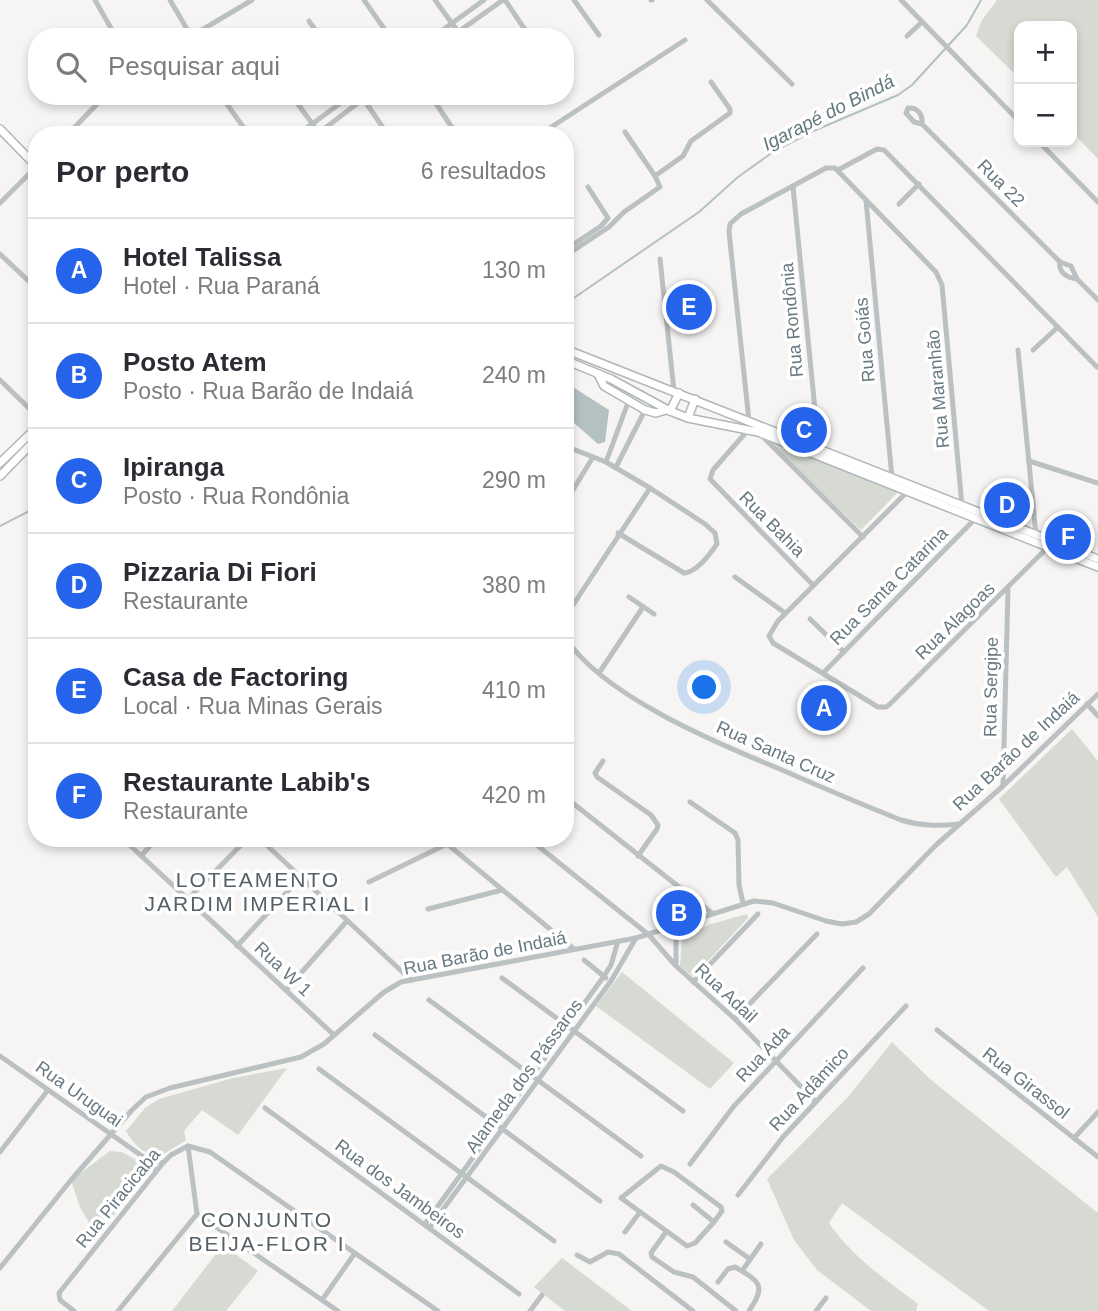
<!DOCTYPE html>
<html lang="pt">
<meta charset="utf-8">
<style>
body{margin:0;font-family:Helvetica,sans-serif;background:#f2f2f3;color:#2b2b33}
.controls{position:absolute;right:21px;top:21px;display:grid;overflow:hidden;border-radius:14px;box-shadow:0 4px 10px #0003}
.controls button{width:63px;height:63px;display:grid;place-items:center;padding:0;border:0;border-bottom:2px solid #e1e1e2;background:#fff;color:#2b2b33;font:35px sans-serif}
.you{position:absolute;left:705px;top:688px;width:24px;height:24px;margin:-18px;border:5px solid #fff;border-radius:50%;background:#1a73e8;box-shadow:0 0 0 10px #1a73e833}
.badge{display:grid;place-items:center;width:46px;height:46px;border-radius:50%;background:#2563eb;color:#fff;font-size:23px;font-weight:700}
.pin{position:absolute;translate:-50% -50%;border:4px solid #fff;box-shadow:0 2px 7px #0006}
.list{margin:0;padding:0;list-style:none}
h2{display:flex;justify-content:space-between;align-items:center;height:91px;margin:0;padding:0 28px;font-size:30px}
h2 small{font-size:23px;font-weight:400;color:#7c7c81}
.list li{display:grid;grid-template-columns:46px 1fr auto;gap:21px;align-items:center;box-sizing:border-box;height:105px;padding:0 28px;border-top:2px solid #e1e1e2}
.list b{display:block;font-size:26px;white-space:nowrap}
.list p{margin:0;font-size:23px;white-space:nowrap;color:#7c7c81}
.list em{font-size:23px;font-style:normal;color:#7c7c81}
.icon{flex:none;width:38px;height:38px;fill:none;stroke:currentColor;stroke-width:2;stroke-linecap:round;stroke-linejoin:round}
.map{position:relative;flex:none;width:1098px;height:1311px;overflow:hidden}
.search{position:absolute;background:#fff;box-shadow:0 4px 10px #0003;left:28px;top:28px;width:546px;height:77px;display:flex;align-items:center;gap:18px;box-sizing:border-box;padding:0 24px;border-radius:28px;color:#7c7c81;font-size:26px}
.panel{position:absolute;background:#fff;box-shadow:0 4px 10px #0003;left:28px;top:126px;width:546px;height:721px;border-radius:28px}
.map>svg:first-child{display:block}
.green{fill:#d6dad2}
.water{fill:#b3c1c3}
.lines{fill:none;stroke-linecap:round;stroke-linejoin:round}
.stream{stroke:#b3c1c3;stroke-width:2}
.secondary-casing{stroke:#b0b6b9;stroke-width:10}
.street{stroke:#bbc0c2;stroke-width:5}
.secondary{stroke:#fff;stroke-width:7}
.labels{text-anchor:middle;stroke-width:7;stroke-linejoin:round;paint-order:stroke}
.street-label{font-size:18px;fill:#687981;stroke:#fff}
.water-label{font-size:19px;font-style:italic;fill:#637a7d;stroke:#fff}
.quarter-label{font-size:21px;letter-spacing:2px;fill:#556166;stroke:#fff}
</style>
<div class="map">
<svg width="1098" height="1311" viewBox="0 0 1098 1311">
<rect width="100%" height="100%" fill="#f6f5f3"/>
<!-- green -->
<g class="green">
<polygon points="997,0 1098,0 1098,159 1072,132 1072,26 1019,26 1019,78 976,36 982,20"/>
<polygon points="761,435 900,490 861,530"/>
<polygon points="1072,729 1098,761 1098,917 1067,867 1056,877 999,799"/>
<polygon points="747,914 748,918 693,977 680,966 682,937 711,924"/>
<polygon points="622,972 734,1063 710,1089 596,1006"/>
<path d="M892,1042l39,38 167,133v98h-109l-147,-108 -13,20c23,34 56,56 89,81l-2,7h-45l-54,-41 -23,-30 -27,-61 81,-82z"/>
<path d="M287,1068l-49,67 -36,-25 -18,21 2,9 -27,17c-14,-2 -26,-13 -33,-26l19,-23 14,-9 74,-21z"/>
<polygon points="110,1151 122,1152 151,1168 97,1237 80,1207 71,1180"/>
<polygon points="223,1245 258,1271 226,1311 172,1311"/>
<polygon points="562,1258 632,1311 565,1311 534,1287"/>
</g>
<!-- water -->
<polygon class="water" points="565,382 609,410 605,442 598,444 565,415"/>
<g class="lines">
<!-- stream -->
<g class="stream">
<polyline points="565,304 699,212 738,177 773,152 811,132 898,95 912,85 967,25 981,0"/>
<polyline points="0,526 37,507"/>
</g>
<defs>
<g id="secondary">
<polyline points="0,129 37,167"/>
<polyline points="565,349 1098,559"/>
<polyline points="565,360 611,379 670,411 688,418 758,432 1098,567"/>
<polyline points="598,374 604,386 645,410 656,413 666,410"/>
<polyline points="670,411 679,393"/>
<polyline points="688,418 695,399"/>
<polyline points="0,463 37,427"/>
<polyline points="0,476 37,438"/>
</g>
</defs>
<!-- secondary casing -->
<use href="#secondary" class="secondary-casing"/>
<!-- street -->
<g class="street">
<polyline points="95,0 116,37"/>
<polyline points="170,0 191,36"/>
<polyline points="364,0 390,37"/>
<polyline points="435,0 462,37"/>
<polyline points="505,0 530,37"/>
<polyline points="574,0 599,35"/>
<polyline points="651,0 652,0"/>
<polyline points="707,0 792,84"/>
<polyline points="901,0 1019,121"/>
<polyline points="309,21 320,37"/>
<polyline points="907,36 922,22"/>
<polyline points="190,37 252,0"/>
<polyline points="433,37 484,0"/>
<polyline points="451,37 503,0"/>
<polyline points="221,96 249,135"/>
<polyline points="292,96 314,126"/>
<polyline points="431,96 457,135"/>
<polyline points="502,96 505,101"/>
<polyline points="362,97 388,135"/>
<path d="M922,124c1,-9 -4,-17 -14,-16l-2,5 8,9 8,2 138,138 11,4 6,13 21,21"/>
<polyline points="625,132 655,176"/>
<polyline points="67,135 105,96"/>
<polyline points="302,135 308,127 350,96"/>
<polyline points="316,135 367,96"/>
<polyline points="539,135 685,40"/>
<polyline points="1039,142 1098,202"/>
<polyline points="838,170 877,149 884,150 1097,367"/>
<polyline points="793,187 819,450"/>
<polyline points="866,200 936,272 942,285 962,506"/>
<polyline points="0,203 37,166"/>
<polyline points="899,204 919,184"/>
<polyline points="565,250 601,226 608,218 588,187"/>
<polyline points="0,254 37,289"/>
<polyline points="565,256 609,227 624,212 660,187 655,176 683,156 691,141 698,136 730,113 730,109 711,82"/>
<polyline points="660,259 674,391"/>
<path d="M1060,262c-2,10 7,16 17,17"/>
<polyline points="1018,350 1036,535"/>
<polyline points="1033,350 1058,327"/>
<polyline points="0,380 37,416"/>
<polyline points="749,421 729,232 730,224 741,214 826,168 835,168 866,200 892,478"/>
<polyline points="749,429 713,470 710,479 813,585"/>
<polyline points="761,435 863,537"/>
<path d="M565,446l41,16 44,26 55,36 10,9 2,11c-8,11 -20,28 -33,29l-66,-40"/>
<polyline points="1029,461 1098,483"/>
<polyline points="606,462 629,400"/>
<polyline points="616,467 645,410"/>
<polyline points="907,492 778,621 769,636 773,643 878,707 886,707 890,704 1047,548"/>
<polyline points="565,503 593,457"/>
<polyline points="735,577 785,613"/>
<polyline points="629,597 654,614"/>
<polyline points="573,605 650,488"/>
<polyline points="810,619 844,652"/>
<path d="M565,637c37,59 154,107 217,133 39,17 79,34 119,50 20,6 37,6 59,4"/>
<polyline points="824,672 975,519"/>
<polyline points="599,673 643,607"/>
<polyline points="1087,704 1098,716"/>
<polyline points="603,761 595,773 597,777 651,815 658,825 657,829 638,856"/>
<polyline points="1003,785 1008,589"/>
<polyline points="565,797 712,913"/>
<polyline points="690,802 735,833 738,840 739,885 743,903"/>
<polyline points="122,838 334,1035"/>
<polyline points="259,838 411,980"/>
<polyline points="440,838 574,949"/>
<polyline points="528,838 649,935 676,966 735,1019 815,1101"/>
<polyline points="318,839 320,838"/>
<polyline points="141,856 157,838"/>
<polyline points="369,882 447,844"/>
<polyline points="188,899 248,838"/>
<polyline points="428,909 502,890"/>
<polyline points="237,946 301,877"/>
<polyline points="584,960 606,978"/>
<polyline points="676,964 676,926"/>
<polyline points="502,978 683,1111"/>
<polyline points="693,982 758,914"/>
<polyline points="286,990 347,921"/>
<polyline points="429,1000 641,1156"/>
<polyline points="735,1019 817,934"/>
<polyline points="937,1030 1098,1157"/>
<polyline points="375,1035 600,1201"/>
<polyline points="0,1056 142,1156 156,1170"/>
<polyline points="319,1069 554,1241"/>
<polyline points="265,1108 519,1294"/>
<polyline points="1074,1138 1098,1112"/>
<polyline points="188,1146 197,1214 338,1311"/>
<polyline points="0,1152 48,1090"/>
<polyline points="145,1157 163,1163"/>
<polyline points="690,1164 734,1106 863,968"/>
<polyline points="738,1195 783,1137 906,1006"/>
<polyline points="693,1205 714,1222 695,1243 687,1246 621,1198 661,1166 674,1172 721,1207 722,1211 714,1222"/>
<polyline points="425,1224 604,976 611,965 618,941"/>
<polyline points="430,1227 611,981 636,938"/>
<polyline points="625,1232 640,1212"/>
<polyline points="666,1232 651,1253 652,1257 674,1272 693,1277 736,1311"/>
<polyline points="726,1242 750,1259"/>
<polyline points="577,1255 590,1262 608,1252 619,1254 693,1311"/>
<polyline points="0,1268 71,1180 132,1110 146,1097 170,1088 301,1057 324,1044 384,992 401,982 636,938 754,901 773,903 826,921 842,924 856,922 869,914 936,845 1003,786 1098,694"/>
<polyline points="742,1271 761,1244"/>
<path d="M718,1282l10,-13 7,-2c26,15 31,19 14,44"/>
<polyline points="322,1300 355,1253"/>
<polyline points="74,1311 60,1300 59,1293 163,1163 171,1155 188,1146 210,1152 438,1311"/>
<polyline points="118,1311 197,1214"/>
<polyline points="530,1311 542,1295"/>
<polyline points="816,1311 826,1298"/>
</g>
<!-- secondary -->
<use href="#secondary" class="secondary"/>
</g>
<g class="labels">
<!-- street labels -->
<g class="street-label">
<text transform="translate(1001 183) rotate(45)" y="6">Rua 22</text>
<text transform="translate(792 320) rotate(-95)" y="6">Rua Rondônia</text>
<text transform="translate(865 340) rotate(-95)" y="6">Rua Goiás</text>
<text transform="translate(938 389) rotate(-95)" y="6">Rua Maranhão</text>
<text transform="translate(772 524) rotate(45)" y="6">Rua Bahia</text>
<text transform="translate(889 586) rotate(-45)" y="6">Rua Santa Catarina</text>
<text transform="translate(955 621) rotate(-44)" y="6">Rua Alagoas</text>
<text transform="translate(991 687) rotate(-89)" y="6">Rua Sergipe</text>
<text transform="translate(1016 751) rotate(-43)" y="6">Rua Barão de Indaiá</text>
<text transform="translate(776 752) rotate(24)" y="6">Rua Santa Cruz</text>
<text transform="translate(485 953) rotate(-11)" y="6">Rua Barão de Indaiá</text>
<text transform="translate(283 969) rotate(43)" y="6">Rua W 1</text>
<text transform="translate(726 993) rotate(43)" y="6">Rua Adail</text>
<text transform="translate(763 1054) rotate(-47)" y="6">Rua Ada</text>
<text transform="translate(524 1076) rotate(-54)" y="6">Alameda dos Pássaros</text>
<text transform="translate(1026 1083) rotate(38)" y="6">Rua Girassol</text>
<text transform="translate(809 1089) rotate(-47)" y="6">Rua Adâmico</text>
<text transform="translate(79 1094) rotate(35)" y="6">Rua Uruguai</text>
<text transform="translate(400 1189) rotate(36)" y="6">Rua dos Jambeiros</text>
<text transform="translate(118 1198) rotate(-51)" y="6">Rua Piracicaba</text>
</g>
<!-- water labels -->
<g class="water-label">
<text transform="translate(828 112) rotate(-27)" y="7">Igarapé do Bindá</text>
</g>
<!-- quarter labels -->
<g class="quarter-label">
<text x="258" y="887">LOTEAMENTO<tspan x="258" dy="24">JARDIM IMPERIAL I</tspan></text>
<text x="267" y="1227">CONJUNTO<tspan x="267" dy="24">BEIJA-FLOR I</tspan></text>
</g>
</g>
</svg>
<div class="controls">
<button>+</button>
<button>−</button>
</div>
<div class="you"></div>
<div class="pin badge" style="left:824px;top:708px">A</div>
<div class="pin badge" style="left:679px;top:913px">B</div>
<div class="pin badge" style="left:804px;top:430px">C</div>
<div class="pin badge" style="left:1007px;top:505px">D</div>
<div class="pin badge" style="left:689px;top:307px">E</div>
<div class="pin badge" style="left:1068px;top:537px">F</div>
<div class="search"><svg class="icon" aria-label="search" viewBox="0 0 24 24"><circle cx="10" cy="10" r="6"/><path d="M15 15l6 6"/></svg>Pesquisar aqui</div>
<section class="panel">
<h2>Por perto<small>6 resultados</small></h2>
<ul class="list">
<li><span class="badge">A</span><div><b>Hotel Talissa</b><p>Hotel · Rua Paraná</p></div><em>130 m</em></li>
<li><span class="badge">B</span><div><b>Posto Atem</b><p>Posto · Rua Barão de Indaiá</p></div><em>240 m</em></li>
<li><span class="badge">C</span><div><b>Ipiranga</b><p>Posto · Rua Rondônia</p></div><em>290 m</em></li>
<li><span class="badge">D</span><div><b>Pizzaria Di Fiori</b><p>Restaurante</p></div><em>380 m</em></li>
<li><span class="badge">E</span><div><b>Casa de Factoring</b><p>Local · Rua Minas Gerais</p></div><em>410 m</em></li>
<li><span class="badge">F</span><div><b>Restaurante Labib's</b><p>Restaurante</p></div><em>420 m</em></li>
</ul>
</section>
</div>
